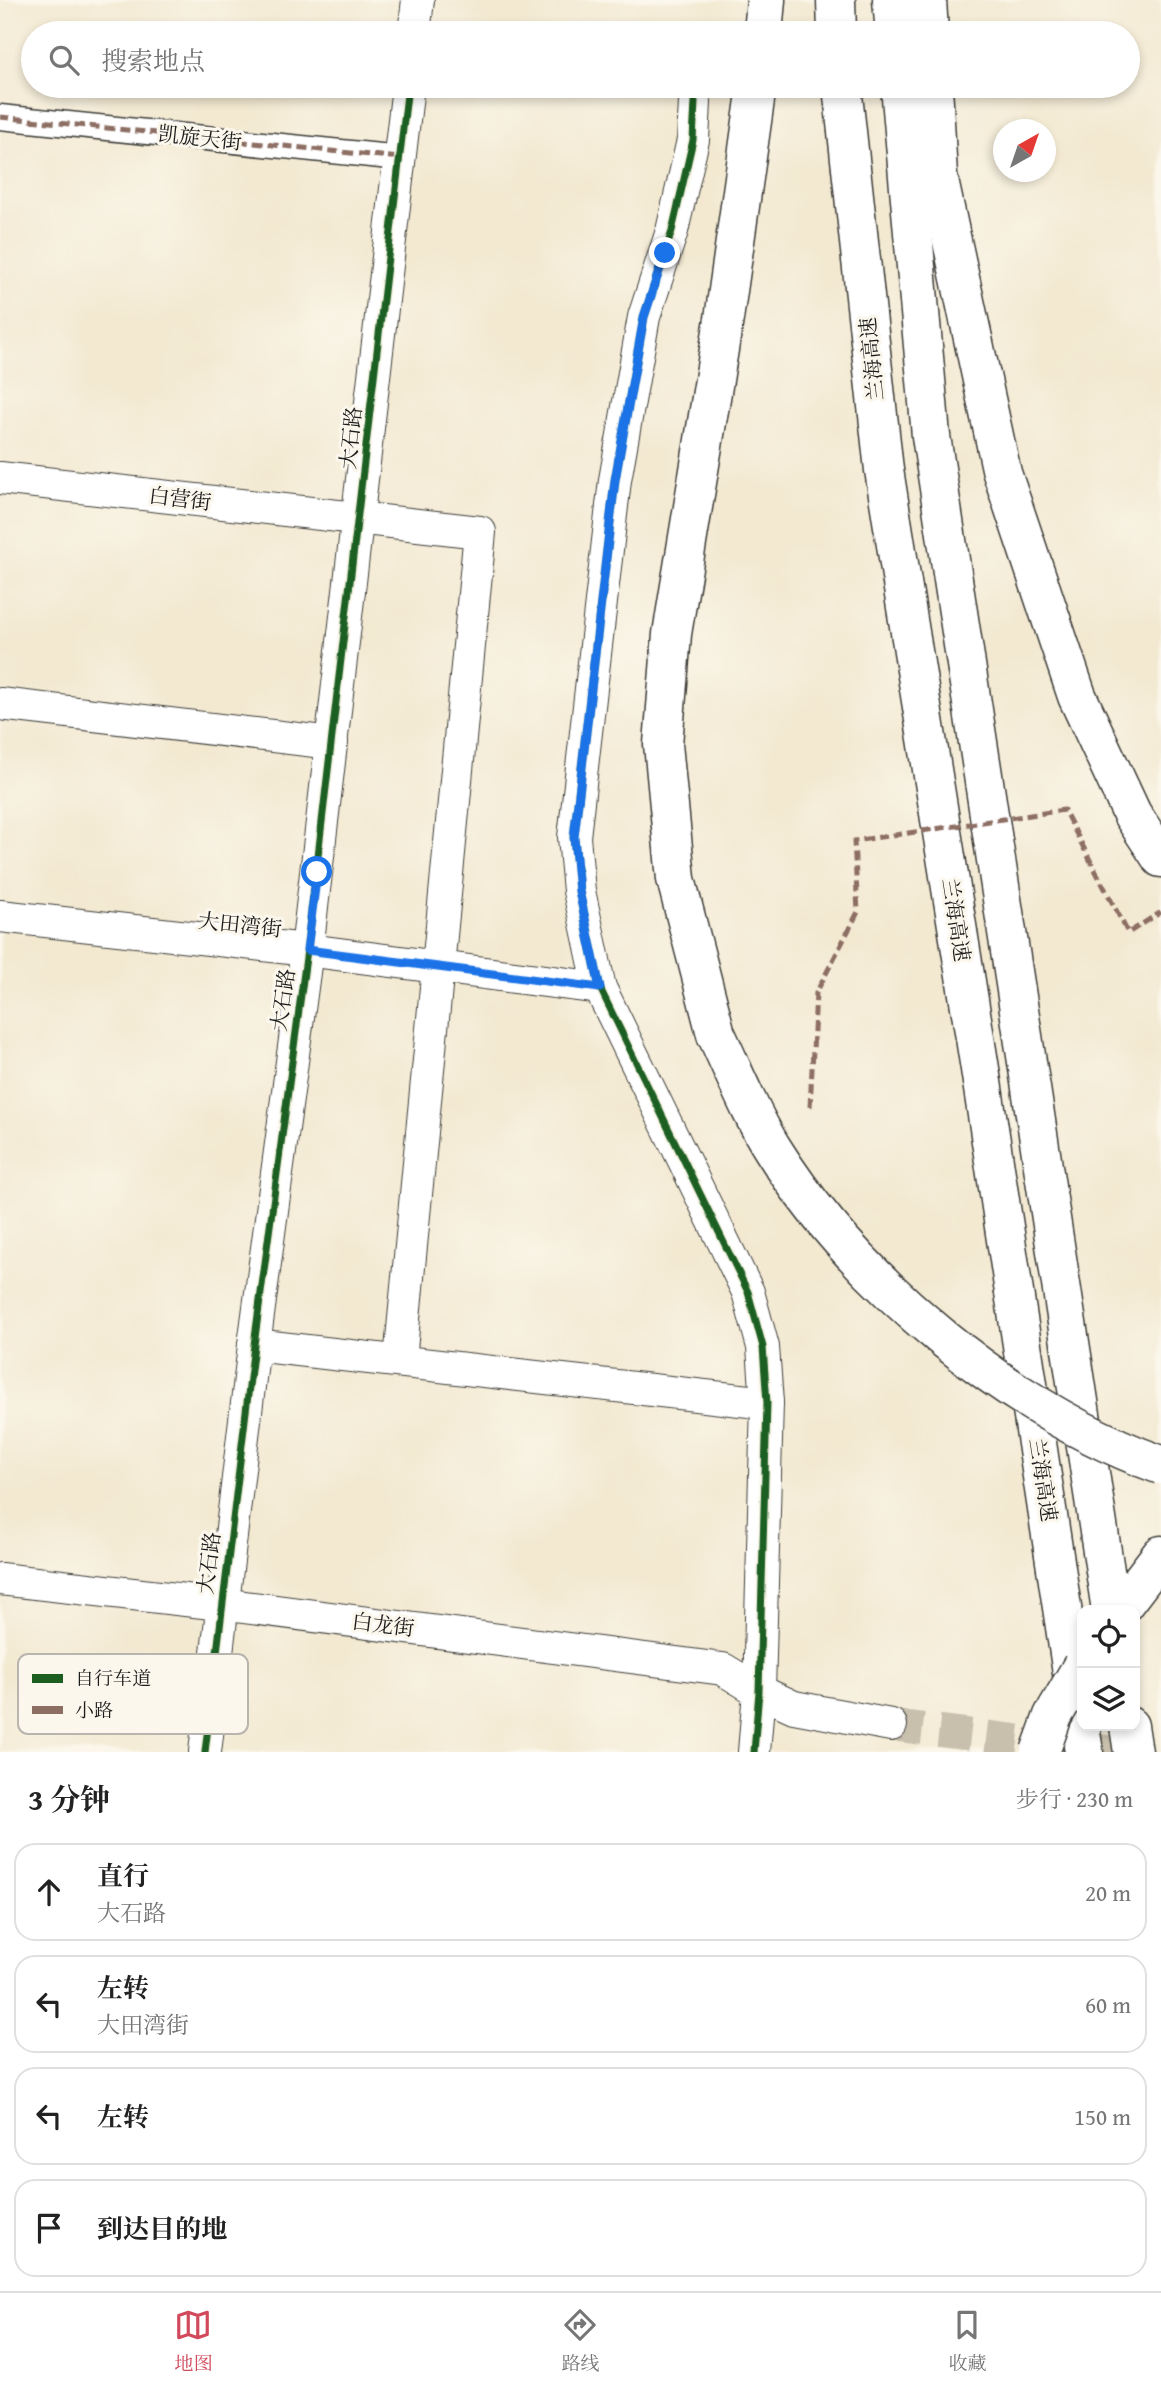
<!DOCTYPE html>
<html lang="zh">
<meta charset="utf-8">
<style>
body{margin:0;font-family:"Gentium Book Plus","Noto Serif SC",serif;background:#f2f2f2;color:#222}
.controls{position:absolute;right:21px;bottom:21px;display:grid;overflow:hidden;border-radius:14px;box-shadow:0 4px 10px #0003}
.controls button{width:63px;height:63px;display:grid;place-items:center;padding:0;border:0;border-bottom:2px solid #e0e0e0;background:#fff;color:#222;font:35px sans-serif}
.compass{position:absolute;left:993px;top:119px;width:63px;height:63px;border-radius:50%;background:#fff;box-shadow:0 4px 10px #0003;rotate:40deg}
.stop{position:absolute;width:21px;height:21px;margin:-16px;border:5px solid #1a73e8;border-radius:50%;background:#fff}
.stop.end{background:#1a73e8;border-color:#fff;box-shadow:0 2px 7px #0008}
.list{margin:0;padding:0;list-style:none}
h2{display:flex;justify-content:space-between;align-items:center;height:91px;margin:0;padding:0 28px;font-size:30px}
h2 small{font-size:23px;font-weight:400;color:#767676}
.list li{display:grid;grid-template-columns:46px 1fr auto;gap:21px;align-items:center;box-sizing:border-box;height:98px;margin:0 14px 14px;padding:0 14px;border:2px solid #e0e0e0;border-radius:21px}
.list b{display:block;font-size:26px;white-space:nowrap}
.list p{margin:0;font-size:23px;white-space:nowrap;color:#767676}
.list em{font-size:23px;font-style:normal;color:#767676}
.icon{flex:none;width:38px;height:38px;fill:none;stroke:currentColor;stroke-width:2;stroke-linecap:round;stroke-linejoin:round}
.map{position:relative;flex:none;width:1161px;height:1752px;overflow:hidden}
.search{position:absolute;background:#fff;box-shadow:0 4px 10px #0003;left:21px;right:21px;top:21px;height:77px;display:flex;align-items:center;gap:18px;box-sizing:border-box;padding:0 24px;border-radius:38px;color:#767676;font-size:26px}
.sheet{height:539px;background:#fff}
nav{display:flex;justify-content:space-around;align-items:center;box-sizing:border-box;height:98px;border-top:2px solid #e0e0e0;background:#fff;font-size:19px;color:#767676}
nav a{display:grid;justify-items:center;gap:4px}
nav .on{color:#d1495b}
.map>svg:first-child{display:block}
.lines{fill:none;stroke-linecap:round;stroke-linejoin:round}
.minor-tunnel{stroke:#c8c0ad;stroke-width:32;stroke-dasharray:32 16;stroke-linecap:butt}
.pedestrian-casing{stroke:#3c3b37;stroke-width:27}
.minor-casing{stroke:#3c3b37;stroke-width:34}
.motorway-casing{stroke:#3c3b37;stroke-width:41}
.pedestrian{stroke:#fff;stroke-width:24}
.minor{stroke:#fff;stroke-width:32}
.motorway{stroke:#fff;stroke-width:38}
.motorway-bridge-casing{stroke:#3c3b37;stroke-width:41;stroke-linecap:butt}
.motorway-bridge{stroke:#fff;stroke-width:38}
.quiet{stroke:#8d6e63;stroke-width:5;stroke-dasharray:10 5;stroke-linecap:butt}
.cycleway-casing{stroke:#fbf7ec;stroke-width:11}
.cycleway{stroke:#1b5e20;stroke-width:7}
.route{stroke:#1a73e8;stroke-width:9}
.labels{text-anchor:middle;stroke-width:6;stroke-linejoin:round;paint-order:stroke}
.street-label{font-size:21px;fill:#1c1c1c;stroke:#fbf7ec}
.key{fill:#fbf7ec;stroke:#b8b5ae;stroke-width:2}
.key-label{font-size:19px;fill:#1c1c1c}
</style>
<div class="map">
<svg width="1161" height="1752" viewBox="0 0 1161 1752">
<rect width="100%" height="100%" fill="#fbf7ec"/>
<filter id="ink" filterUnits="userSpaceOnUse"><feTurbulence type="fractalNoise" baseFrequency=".0143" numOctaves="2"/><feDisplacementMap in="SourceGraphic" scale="14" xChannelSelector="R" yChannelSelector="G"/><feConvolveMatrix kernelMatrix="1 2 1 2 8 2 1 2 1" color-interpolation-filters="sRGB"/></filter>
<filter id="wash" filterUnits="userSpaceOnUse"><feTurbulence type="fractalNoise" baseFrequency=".00686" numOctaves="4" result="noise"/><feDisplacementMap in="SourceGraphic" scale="28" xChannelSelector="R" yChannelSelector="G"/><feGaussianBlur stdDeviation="1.57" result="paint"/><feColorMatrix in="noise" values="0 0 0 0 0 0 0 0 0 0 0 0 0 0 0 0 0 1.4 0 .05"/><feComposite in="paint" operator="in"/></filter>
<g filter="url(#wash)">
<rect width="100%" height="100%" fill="#f3e9d1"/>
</g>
<g filter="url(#ink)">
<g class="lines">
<!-- minor-tunnel -->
<polyline class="minor-tunnel" points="891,1725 1115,1752"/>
<defs>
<polyline id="pedestrian" points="0,117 400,158"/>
<g id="minor">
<polyline points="414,33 418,0"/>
<polyline points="695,102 693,140 672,231 644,317 615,480 574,837 579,891 600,988 748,1292 763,1347 767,1403 759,1691 754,1752"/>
<polyline points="0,478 480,532 400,1360"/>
<polyline points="0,704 332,743"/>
<polyline points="0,916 307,950 600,988"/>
<polyline points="254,1345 767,1403"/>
<polyline points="0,1579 221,1604 723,1669 759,1691 794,1707 891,1725"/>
<polyline points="205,1752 254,1345 307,950 408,86"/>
</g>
<g id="motorway">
<polyline points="836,0 837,33"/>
<polyline points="892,0 895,33"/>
<polyline points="927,0 929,33"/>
<polyline points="763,33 766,0"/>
<polyline points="842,86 884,470 980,1069 1084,1752"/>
<polyline points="900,86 931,436 1111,1610"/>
<polyline points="933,86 938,176 1002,473 1077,696 1132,814 1161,858"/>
<polyline points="716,1034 676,879 663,744 672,634 724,319 757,86"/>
<polyline points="1119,1610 1161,1555"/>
<polyline points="1129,1726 1133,1752"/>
</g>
</defs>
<!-- pedestrian casing -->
<use href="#pedestrian" class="pedestrian-casing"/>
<!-- minor casing -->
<use href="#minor" class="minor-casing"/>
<!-- motorway casing -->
<use href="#motorway" class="motorway-casing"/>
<!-- pedestrian -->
<use href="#pedestrian" class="pedestrian"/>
<!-- minor -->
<use href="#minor" class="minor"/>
<!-- motorway -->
<use href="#motorway" class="motorway"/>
<defs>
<g id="motorway-bridge">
<path d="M716,1034c18,38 34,79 56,114 84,135 239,263 389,317"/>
<polyline points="1040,1752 1053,1716 1082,1666"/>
</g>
</defs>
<!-- motorway-bridge casing -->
<use href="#motorway-bridge" class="motorway-bridge-casing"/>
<!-- motorway-bridge -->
<use href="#motorway-bridge" class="motorway-bridge"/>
<!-- quiet -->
<g class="quiet">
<polyline points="0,117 400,158"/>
<polyline points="810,1107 816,993 858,912 854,841 1064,810 1128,933 1161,912"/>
</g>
<defs>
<g id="cycleway">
<polyline points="695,102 693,140 672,231 644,317 615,480 574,837 579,891 600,988 748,1292 763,1347 767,1403 759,1691 754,1752"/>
<polyline points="205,1752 254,1345 307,950 408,86"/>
</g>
</defs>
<!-- cycleway casing -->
<use href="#cycleway" class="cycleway-casing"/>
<!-- cycleway -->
<use href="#cycleway" class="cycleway"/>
</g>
</g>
<g class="lines" filter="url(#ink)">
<!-- route -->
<polyline class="route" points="317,872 307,950 600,988 579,891 574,837 615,480 644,317 665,253"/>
</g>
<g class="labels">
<!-- street labels -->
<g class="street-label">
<text transform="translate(200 138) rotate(6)" y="7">凯旋天街</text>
<text transform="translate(872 359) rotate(-96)" y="7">兰海高速</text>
<text transform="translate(351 438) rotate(-84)" y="7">大石路</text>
<text transform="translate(180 499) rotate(7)" y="7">白营街</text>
<text transform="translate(956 920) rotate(81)" y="7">兰海高速</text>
<text transform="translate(240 925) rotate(6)" y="7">大田湾街</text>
<text transform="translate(283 1000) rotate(-82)" y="7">大石路</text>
<text transform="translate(1043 1480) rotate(81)" y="7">兰海高速</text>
<text transform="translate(209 1563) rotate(-83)" y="7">大石路</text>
<text transform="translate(383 1625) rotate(7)" y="7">白龙街</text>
</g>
</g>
<!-- legend -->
<rect x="18" y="1654" width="230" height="80" rx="10" class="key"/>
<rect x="32" y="1674" width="31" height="9" fill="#1b5e20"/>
<rect x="32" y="1706" width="31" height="8" fill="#8d6e63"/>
<g class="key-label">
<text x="75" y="1685">自行车道</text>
<text x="75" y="1717">小路</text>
</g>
</svg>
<div class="controls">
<button><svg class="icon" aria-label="locate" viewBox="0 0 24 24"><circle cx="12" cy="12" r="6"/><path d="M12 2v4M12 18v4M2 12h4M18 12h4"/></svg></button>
<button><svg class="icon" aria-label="layers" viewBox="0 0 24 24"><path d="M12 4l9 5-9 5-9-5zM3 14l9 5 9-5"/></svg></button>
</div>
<svg class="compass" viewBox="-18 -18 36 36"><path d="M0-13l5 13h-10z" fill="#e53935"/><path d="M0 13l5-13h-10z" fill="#767676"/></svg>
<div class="stop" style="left:317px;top:872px"></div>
<div class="stop end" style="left:665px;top:253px"></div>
<div class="search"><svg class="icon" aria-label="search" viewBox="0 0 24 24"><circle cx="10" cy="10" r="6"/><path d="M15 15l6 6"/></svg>搜索地点</div>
</div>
<section class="sheet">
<h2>3 分钟<small>步行 · 230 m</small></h2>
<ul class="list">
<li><svg class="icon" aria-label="ahead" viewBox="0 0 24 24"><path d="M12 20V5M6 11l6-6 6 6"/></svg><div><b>直行</b><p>大石路</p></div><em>20 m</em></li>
<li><svg class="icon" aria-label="left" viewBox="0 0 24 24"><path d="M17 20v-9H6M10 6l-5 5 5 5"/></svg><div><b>左转</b><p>大田湾街</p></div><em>60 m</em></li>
<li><svg class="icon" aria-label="left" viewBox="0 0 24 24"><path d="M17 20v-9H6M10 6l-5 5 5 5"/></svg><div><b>左转</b></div><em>150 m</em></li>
<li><svg class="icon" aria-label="arrive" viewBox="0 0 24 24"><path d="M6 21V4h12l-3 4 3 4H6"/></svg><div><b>到达目的地</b></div></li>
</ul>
</section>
<nav>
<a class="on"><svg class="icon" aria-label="map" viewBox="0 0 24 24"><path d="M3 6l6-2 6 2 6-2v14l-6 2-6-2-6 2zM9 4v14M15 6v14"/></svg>地图</a>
<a><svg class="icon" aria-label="directions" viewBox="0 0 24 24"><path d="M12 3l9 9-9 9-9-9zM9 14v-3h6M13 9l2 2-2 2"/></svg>路线</a>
<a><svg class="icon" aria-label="saved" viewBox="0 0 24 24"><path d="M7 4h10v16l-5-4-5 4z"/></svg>收藏</a>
</nav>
